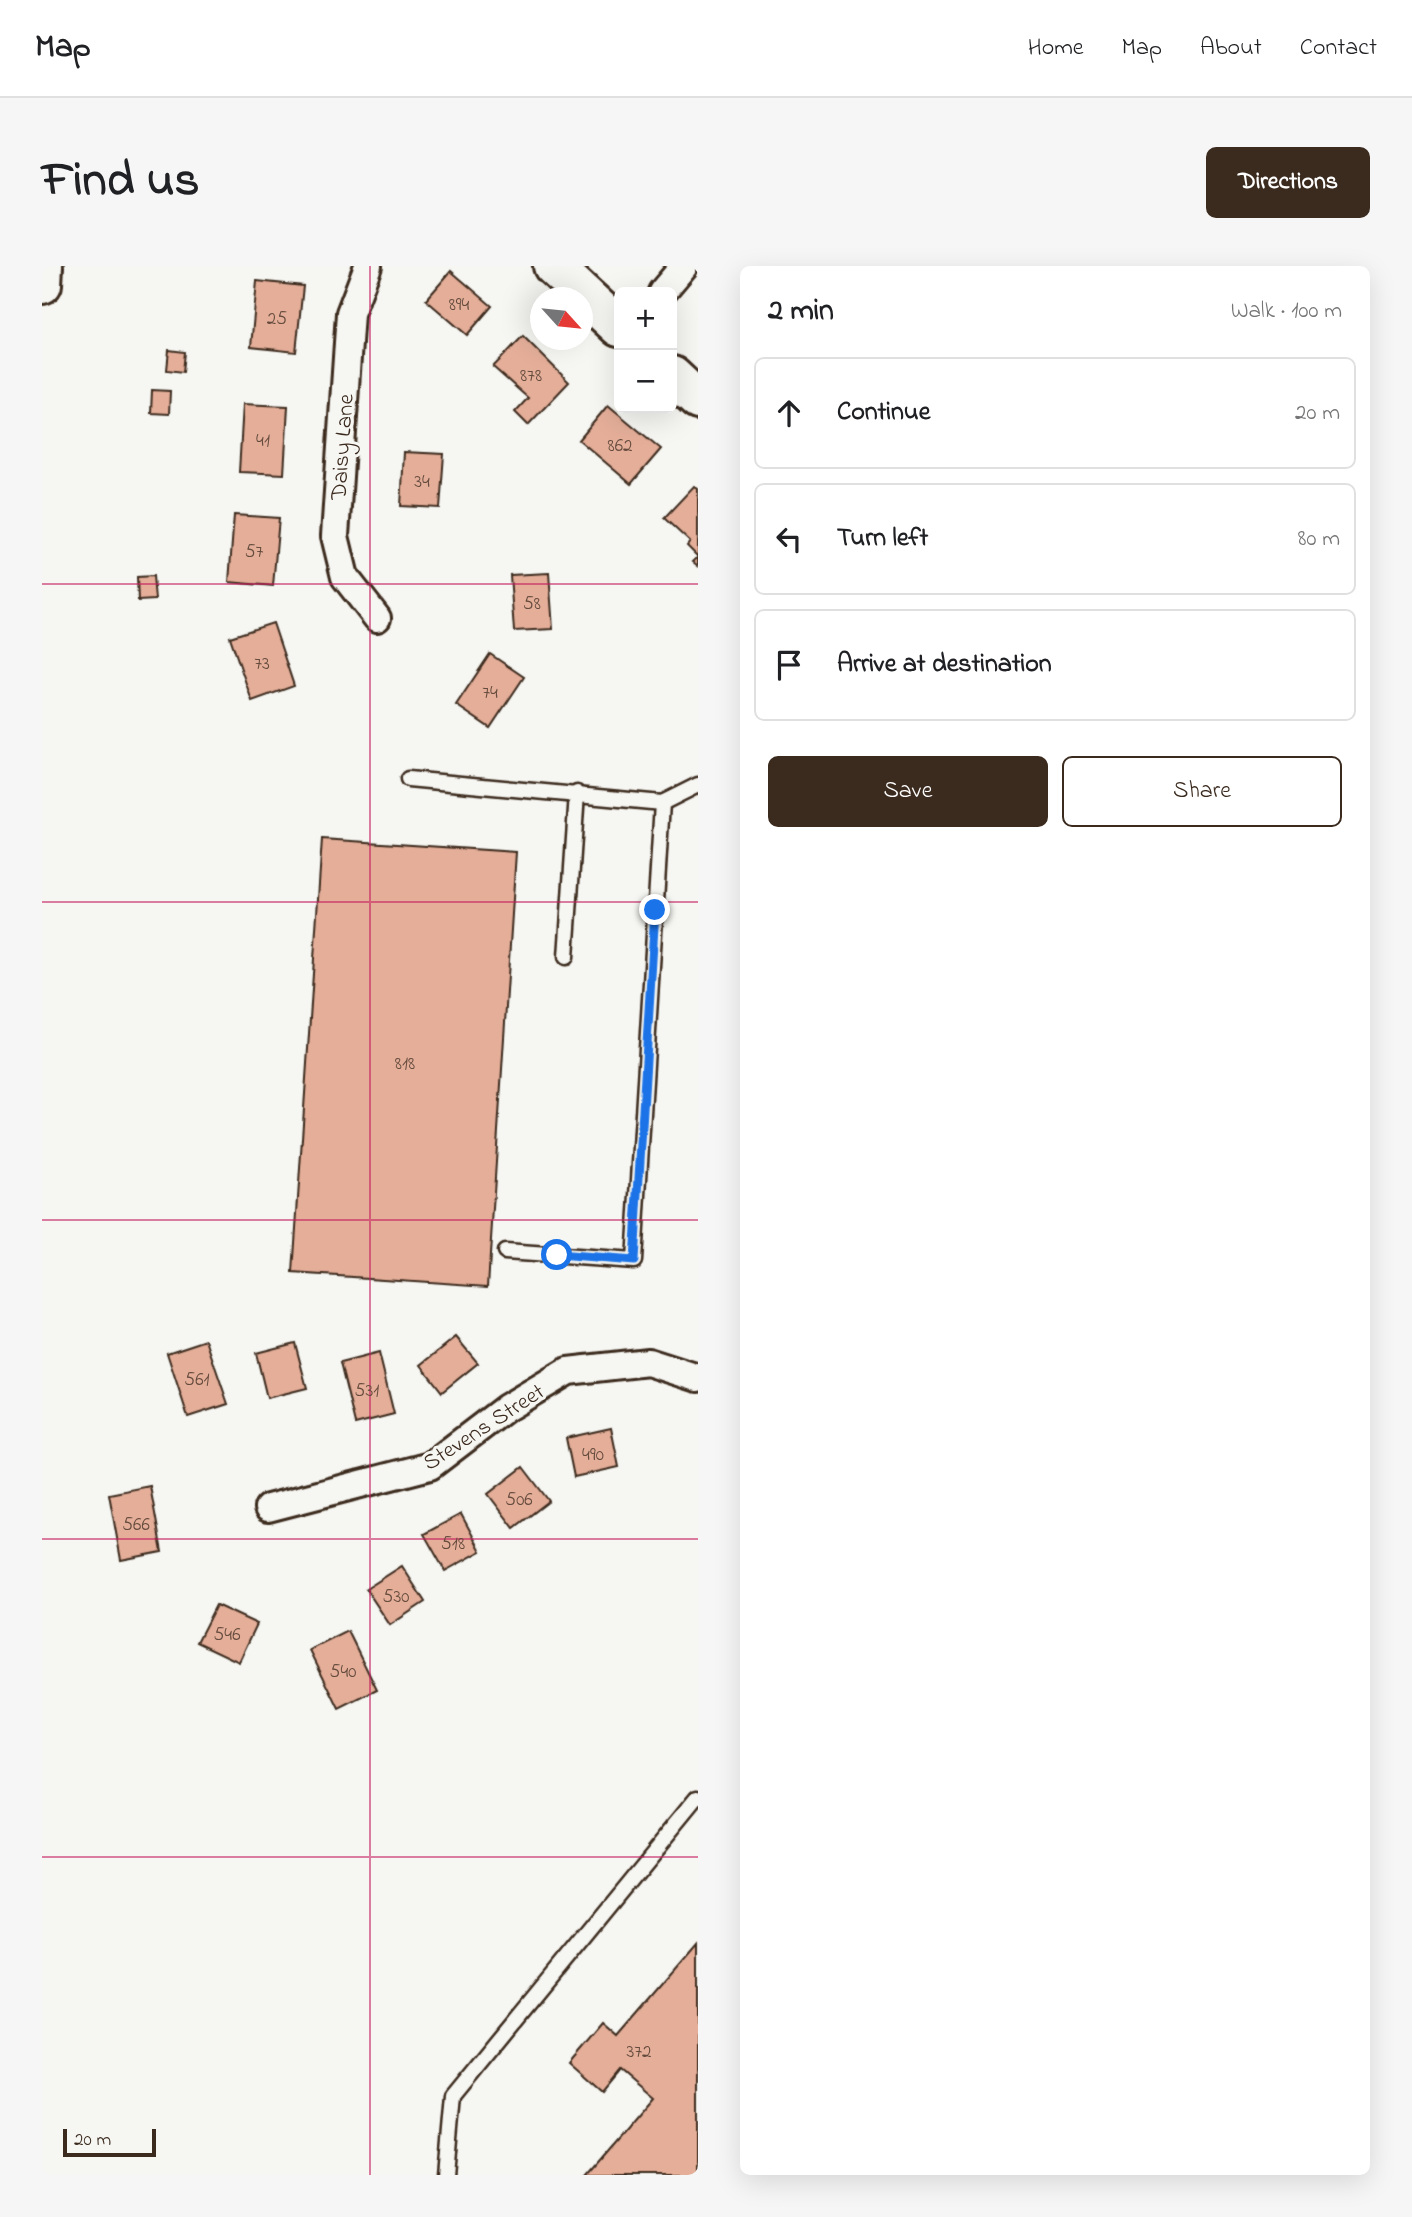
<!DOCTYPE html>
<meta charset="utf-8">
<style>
body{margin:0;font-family:"Indie Flower",sans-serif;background:#f6f6f6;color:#202124}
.controls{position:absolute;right:21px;top:21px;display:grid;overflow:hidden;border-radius:10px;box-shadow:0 7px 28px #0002}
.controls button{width:63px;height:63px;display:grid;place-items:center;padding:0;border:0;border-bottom:2px solid #e0e0e0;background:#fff;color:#202124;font:35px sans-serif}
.compass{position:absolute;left:488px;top:21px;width:63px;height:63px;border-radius:50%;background:#fff;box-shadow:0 7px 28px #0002;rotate:117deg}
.scale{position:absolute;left:21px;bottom:18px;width:93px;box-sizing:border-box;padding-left:7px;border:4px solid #3b2a1e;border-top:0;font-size:19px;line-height:24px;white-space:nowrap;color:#3b2a1e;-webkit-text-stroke:5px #f6f6f2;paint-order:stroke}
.stop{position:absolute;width:21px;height:21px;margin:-16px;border:5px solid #1a73e8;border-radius:50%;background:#fff}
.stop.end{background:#1a73e8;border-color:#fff;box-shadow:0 2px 7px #0008}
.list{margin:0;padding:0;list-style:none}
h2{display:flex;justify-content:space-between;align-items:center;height:91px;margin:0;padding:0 28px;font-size:30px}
h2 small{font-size:23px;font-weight:400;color:#757577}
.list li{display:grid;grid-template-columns:46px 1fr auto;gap:21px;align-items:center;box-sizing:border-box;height:112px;margin:0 14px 14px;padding:0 14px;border:2px solid #e0e0e0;border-radius:10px}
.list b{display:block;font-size:26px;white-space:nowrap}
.list em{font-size:23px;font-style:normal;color:#757577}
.actions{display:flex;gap:14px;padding:21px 28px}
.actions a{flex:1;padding:16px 0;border:2px solid #3b2a1e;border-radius:10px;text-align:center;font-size:24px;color:#3b2a1e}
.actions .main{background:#3b2a1e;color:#fff}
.icon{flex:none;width:38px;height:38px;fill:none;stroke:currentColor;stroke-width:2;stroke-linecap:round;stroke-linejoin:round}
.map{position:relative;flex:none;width:656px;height:1909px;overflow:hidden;border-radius:10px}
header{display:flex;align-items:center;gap:42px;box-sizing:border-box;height:98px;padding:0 35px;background:#fff;border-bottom:2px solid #e0e0e0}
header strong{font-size:33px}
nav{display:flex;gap:38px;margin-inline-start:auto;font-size:24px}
.intro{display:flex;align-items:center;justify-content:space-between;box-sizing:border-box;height:168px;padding:0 42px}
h1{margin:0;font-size:49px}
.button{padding:18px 32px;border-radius:10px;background:#3b2a1e;color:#fff;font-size:24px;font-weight:700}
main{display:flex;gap:42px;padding:0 42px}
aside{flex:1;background:#fff;border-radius:10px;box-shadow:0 7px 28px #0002}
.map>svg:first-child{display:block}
.building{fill:#e4ae99;stroke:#3b2a1e;stroke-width:2}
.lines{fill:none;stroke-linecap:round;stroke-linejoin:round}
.lane-casing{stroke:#3b2a1e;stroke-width:19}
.street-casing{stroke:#3b2a1e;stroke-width:32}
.secondary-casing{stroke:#3b2a1e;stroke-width:44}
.highway-casing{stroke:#3b2a1e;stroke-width:44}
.lane{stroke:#f6f6f2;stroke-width:14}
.street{stroke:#f6f6f2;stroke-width:26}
.secondary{stroke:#f6f6f2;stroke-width:38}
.highway{stroke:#f6f6f2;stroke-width:38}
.route{stroke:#1a73e8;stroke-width:9}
.grid{fill:none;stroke:#c2185b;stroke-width:2;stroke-opacity:0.55}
.labels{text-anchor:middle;stroke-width:6;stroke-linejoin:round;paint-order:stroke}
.number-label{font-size:19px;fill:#654b3d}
.street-label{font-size:23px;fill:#3b2a1e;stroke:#f6f6f2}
</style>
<header>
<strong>Map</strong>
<nav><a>Home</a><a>Map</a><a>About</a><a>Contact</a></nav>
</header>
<div class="intro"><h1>Find us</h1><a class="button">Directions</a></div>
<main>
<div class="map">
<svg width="656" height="1909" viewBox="0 0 656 1909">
<rect width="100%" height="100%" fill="#f6f6f2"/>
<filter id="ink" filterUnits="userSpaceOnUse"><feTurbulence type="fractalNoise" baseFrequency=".0143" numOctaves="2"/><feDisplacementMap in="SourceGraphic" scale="14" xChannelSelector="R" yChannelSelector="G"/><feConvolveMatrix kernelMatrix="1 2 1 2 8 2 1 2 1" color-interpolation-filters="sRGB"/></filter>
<g filter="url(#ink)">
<!-- building -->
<g class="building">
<polygon points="409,5 450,40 425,69 384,34"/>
<polygon points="215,15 261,20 254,86 209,81"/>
<polygon points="481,70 527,116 486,159 473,146 486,132 451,101"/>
<polygon points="127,84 143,86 141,106 125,104"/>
<polygon points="110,124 128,125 127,148 109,147"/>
<polygon points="201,138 246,140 242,208 197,206"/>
<polygon points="566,139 619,183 589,218 537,174"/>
<polygon points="362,186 402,188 398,242 359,240"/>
<polygon points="652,220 656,223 656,300 651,296 656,291 645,280 648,276 622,252"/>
<polygon points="192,249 237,252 231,320 187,316"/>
<polygon points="507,307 511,363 472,365 468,309"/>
<polygon points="111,310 113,334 96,335 95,311"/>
<polygon points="231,357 252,420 210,435 188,371"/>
<polygon points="448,388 482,411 448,462 414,439"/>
<polygon points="280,573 474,586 446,1020 251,1007"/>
<polygon points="414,1071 436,1097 400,1126 379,1099"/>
<polygon points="164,1074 186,1138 146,1151 125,1087"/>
<polygon points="253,1077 265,1122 225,1132 214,1087"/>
<polygon points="337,1087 352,1148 313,1158 298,1097"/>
<polygon points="569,1162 577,1201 532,1211 524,1172"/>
<polygon points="481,1201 507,1235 472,1262 446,1228"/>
<polygon points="108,1220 120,1286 79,1294 67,1228"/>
<polygon points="419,1248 439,1285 403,1305 382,1268"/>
<polygon points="360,1300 383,1336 348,1359 324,1323"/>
<polygon points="174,1339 215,1358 197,1396 155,1376"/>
<polygon points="306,1365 335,1424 297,1443 268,1384"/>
<polygon points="656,1677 656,1909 545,1909 611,1832 578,1804 560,1826 527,1797 561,1757 576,1770"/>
</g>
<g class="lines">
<defs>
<g id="lane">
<polyline points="366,513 620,537 656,519"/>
<polyline points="524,691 535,527"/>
<polyline points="463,986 592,995 620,537"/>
<polyline points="404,1909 411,1830 656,1531"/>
</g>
<g id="street">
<polyline points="326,0 308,47 293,270 303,311 335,352"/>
<polyline points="620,26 642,0"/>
<polyline points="226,1242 388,1200 464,1142 526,1105 606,1096 656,1112"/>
</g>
<g id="secondary">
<polyline points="511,0 577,61"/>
<polyline points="630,110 656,134"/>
</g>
<polyline id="highway" points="0,18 1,0"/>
</defs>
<!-- lane casing -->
<use href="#lane" class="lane-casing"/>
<!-- street casing -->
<use href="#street" class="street-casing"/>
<!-- secondary casing -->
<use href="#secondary" class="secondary-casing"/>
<!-- highway casing -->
<use href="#highway" class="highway-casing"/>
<!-- lane -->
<use href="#lane" class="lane"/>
<!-- street -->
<use href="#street" class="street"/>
<!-- secondary -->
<use href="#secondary" class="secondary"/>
<!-- highway -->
<use href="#highway" class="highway"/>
</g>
</g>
<g class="lines" filter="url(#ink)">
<!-- route -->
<polyline class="route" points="515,989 592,995 613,644"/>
</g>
<!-- grid -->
<path class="grid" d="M328,0v1909M0,318h656M0,636h656M0,954h656M0,1273h656M0,1591h656"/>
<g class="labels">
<!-- number labels -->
<g class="number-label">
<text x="417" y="44">894</text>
<text x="235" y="58">25</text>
<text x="489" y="115">878</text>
<text x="221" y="180">41</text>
<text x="578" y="185">862</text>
<text x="380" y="221">34</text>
<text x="212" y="291">57</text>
<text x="490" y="343">58</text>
<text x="220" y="403">73</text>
<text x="448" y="432">74</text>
<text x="363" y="803">818</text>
<text x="155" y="1119">561</text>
<text x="325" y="1130">531</text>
<text x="551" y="1194">490</text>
<text x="477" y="1239">506</text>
<text x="94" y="1264">566</text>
<text x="411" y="1283">518</text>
<text x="354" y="1336">530</text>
<text x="185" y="1374">546</text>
<text x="301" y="1411">540</text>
<text x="597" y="1791">372</text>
</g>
<!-- street labels -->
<g class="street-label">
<text transform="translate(299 181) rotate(-86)" y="8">Daisy Lane</text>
<text transform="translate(441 1160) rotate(-33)" y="8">Stevens Street</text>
</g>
</g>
</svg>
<div class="controls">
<button>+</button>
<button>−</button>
</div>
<svg class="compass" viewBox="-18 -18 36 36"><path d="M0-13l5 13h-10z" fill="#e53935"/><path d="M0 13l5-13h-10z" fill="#757577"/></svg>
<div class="scale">20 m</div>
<div class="stop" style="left:515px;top:989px"></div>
<div class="stop end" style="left:613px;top:644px"></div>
</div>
<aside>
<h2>2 min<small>Walk · 100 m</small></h2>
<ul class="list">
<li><svg class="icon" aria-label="ahead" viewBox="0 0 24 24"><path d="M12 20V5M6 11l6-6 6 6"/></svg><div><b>Continue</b></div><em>20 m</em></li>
<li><svg class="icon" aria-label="left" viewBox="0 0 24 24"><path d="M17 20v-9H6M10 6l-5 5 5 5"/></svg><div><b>Turn left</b></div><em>80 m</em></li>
<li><svg class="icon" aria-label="arrive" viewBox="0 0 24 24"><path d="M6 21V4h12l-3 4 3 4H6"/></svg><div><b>Arrive at destination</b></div></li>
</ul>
<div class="actions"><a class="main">Save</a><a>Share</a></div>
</aside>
</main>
